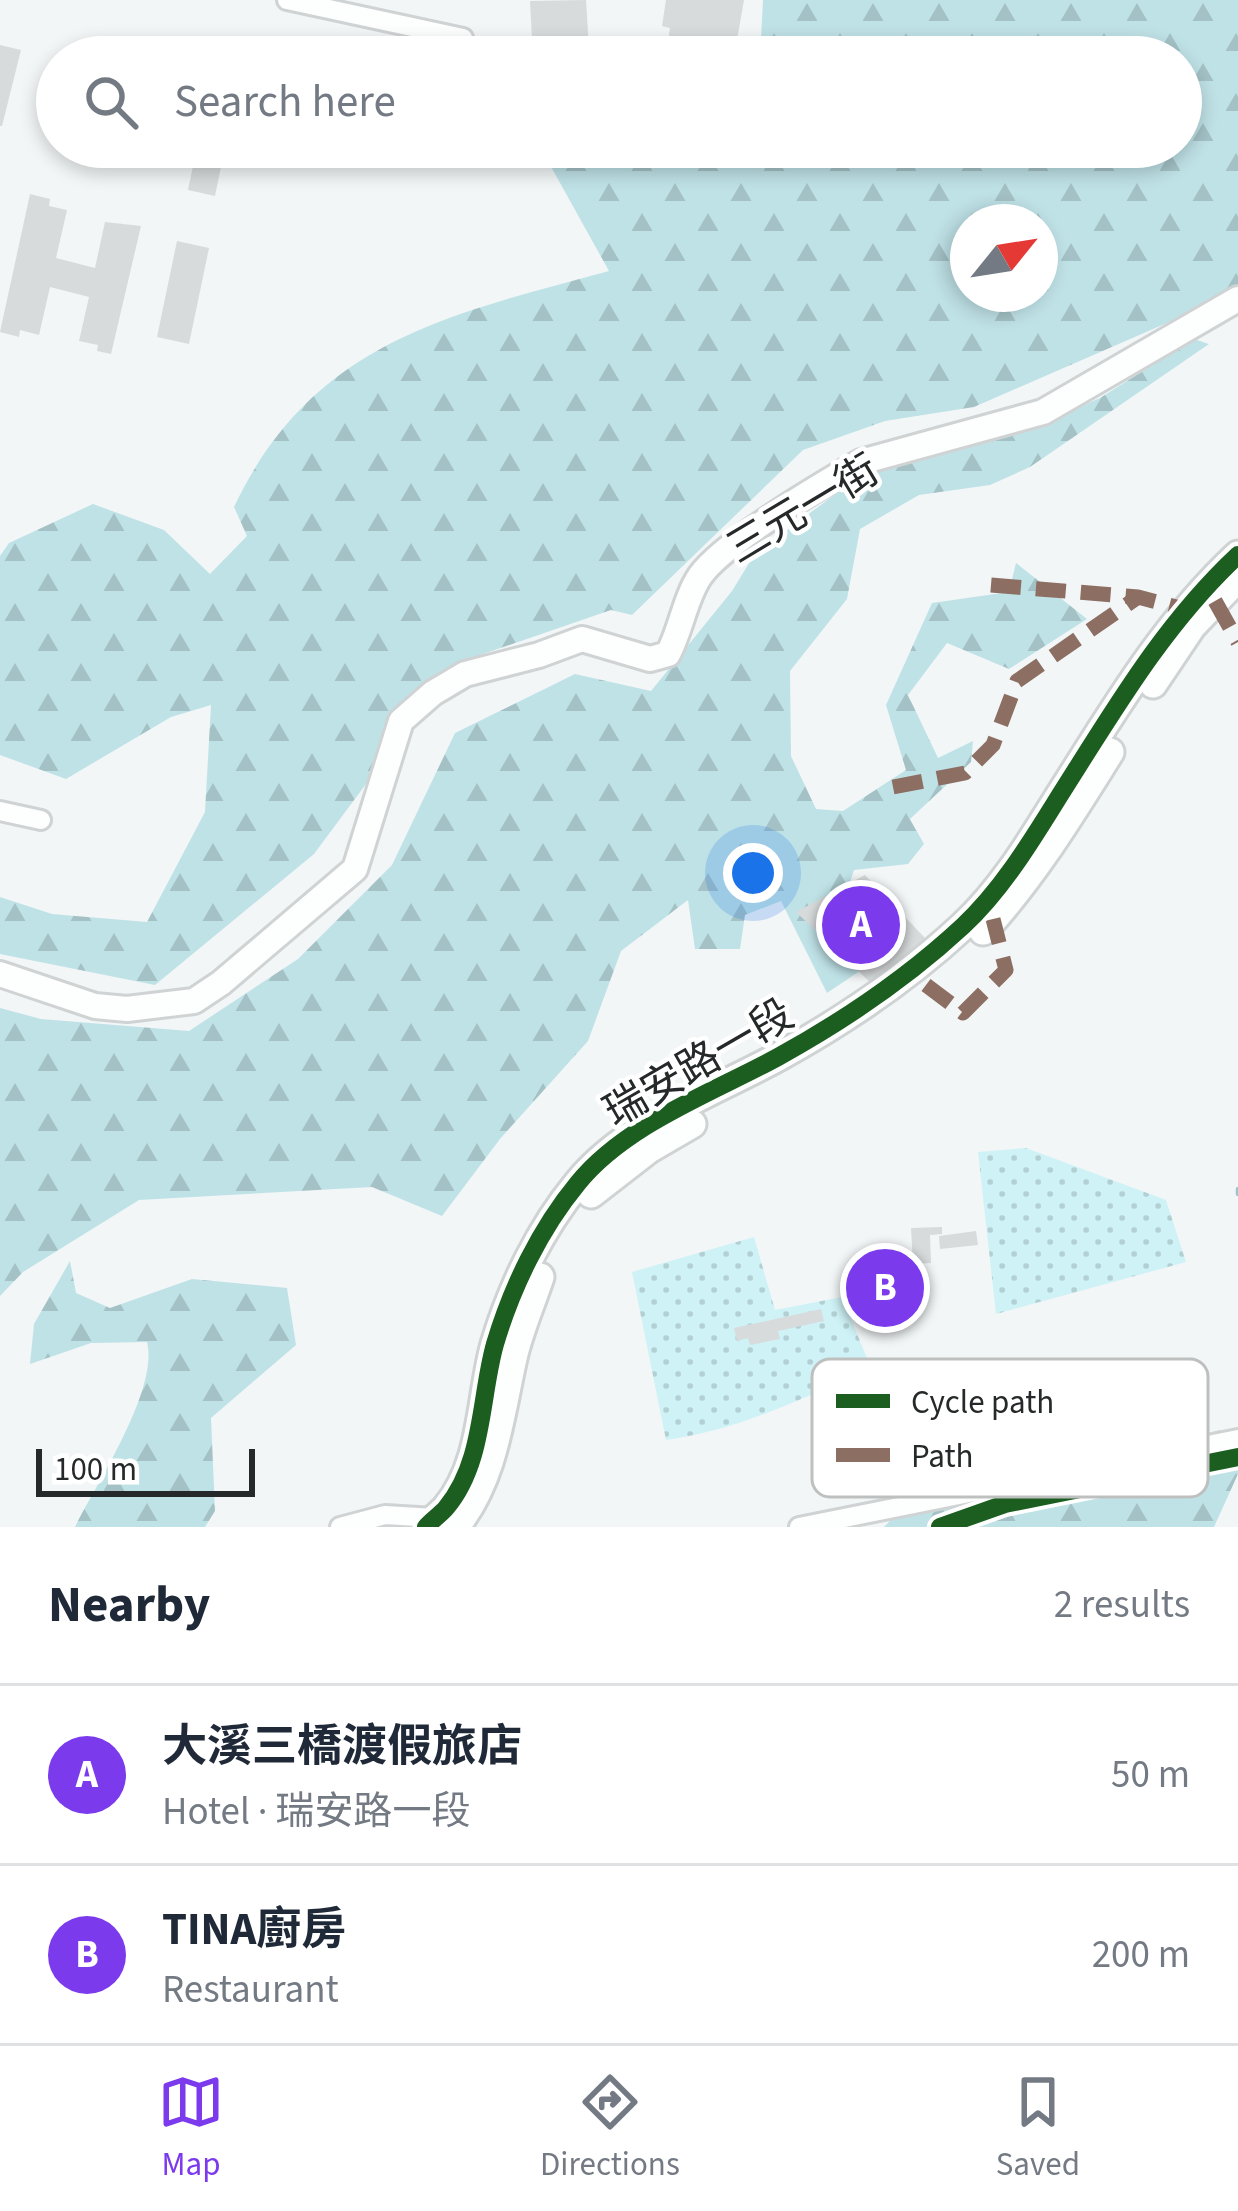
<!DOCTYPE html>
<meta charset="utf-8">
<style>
body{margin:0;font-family:"Source Sans 3","Noto Sans TC",sans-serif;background:#f6f6f7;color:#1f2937}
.compass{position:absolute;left:950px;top:204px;width:108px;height:108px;border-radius:50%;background:#fff;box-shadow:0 6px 18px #0003;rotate:60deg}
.scale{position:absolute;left:36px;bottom:30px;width:219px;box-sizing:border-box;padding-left:12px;border:6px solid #262929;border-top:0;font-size:33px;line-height:42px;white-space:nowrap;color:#262929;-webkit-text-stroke:9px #fff;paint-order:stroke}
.you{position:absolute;left:753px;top:873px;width:42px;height:42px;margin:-30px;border:9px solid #fff;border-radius:50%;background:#1a73e8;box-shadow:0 0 0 18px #1a73e833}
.badge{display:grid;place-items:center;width:78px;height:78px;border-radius:50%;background:#7c3aed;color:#fff;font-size:39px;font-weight:700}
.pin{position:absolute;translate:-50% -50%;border:6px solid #fff;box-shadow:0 3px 12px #0006}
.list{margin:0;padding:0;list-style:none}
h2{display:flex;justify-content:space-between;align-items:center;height:156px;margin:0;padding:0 48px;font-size:51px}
h2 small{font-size:39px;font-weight:400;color:#747a83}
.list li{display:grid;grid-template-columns:78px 1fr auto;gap:36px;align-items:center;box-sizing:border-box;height:180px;padding:0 48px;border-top:3px solid #e0e1e3}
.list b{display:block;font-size:45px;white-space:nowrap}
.list p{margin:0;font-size:39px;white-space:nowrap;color:#747a83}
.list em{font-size:39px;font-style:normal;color:#747a83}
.icon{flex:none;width:66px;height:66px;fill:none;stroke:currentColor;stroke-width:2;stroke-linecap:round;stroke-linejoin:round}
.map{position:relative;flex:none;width:1238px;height:1527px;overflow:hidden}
.search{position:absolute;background:#fff;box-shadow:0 6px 18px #0003;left:36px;right:36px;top:36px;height:132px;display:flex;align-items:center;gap:30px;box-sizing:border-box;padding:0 42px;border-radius:66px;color:#747a83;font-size:45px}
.sheet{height:516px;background:#fff}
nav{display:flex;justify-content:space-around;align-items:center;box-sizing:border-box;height:168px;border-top:3px solid #e0e1e3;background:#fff;font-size:33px;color:#747a83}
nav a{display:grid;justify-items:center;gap:6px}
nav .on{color:#7c3aed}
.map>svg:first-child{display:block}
.grass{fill:url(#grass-dots)}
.forest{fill:url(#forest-firs);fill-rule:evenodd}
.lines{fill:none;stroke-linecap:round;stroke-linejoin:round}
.stream{stroke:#9dc6cc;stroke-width:4.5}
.building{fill:#d8dbdc}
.street-casing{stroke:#d0d3d4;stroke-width:24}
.secondary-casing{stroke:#d0d3d4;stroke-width:30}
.primary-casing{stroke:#d0d3d4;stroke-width:33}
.street{stroke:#fdfefe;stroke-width:18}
.secondary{stroke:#fdfefe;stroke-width:24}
.primary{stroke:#fdfefe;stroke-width:27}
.quiet{stroke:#8d6e63;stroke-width:15;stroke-dasharray:30 15;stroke-linecap:butt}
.cycleway-casing{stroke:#fff;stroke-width:26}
.cycleway{stroke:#1b5e20;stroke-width:18}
.labels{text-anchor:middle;stroke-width:9;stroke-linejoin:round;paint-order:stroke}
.street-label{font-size:42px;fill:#262929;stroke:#fff}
.key{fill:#fff;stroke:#bebfbf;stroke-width:3}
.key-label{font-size:33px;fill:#262929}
</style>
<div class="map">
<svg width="1238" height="1527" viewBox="0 0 1238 1527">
<defs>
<pattern id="grass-dots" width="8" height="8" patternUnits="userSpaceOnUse" patternTransform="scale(3)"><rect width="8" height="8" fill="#cff2f6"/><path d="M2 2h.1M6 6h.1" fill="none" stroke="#b2d0d3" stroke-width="1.8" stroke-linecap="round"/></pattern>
<pattern id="forest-firs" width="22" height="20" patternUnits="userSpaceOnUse" patternTransform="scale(3)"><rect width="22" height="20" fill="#bfe2e7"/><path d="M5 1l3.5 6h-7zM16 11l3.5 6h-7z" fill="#a4c2c6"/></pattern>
</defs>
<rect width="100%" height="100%" fill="#f2f6f7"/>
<!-- grass -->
<g class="grass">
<polygon points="1026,1148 1166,1200 1186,1262 996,1314 978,1152"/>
<path d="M754,1237l21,73 67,-13 29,71c-67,30 -132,62 -205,72l-34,-168z"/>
</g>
<!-- forest -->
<g class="forest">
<path d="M763,0h475v292l-264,115 -89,14 -82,29 -171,165 -21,-5 -131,45 -88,94 -78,105 -159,131 -155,-31v-57l52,17 95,8 58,-110 6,-107 -40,12 -105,62 -66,-24v-199l9,-13 84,-39 71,26 46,44 37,-38 -13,-29c78,-165 214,-192 375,-236l-69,-124h641v-90h-421zM968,222h72v72h-72z"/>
<polygon points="1194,339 1209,344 1030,467 990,485 919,495 860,529 847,599 790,671 791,756 816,809 843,811 906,770 886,705 932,603 1009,592 1016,563 1087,619 1009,669 947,643 908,695 938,758 973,741 971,762 910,819 924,844 908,864 854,870 848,889 897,946 827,993 781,901 745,915 740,949 695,949 688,900 621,951 588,1041 500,1139 442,1216 372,1187 139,1200 23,1272 0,1296 0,1008 41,1019 189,1031 298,959 392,865 455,733 575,674 651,691 732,591 754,555 858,477 1011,436 1100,398"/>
<path d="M70,1261l6,32 34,15 82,-29 95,9 9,57 -85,73 4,93 -10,16h-130c22,-44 84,-138 72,-185l-56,1 -61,21 4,-40z"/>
<polygon points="1220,1430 1238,1448 1238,1474 1214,1527 884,1527 918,1492 1087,1464"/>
</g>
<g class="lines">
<!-- stream -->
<polyline class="stream" points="1238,1189 1238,1194"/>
</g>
<!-- building -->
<g class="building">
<polygon points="586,0 589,49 564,51 564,42 555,43 555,37 532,39 530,1"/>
<polygon points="666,0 744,0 737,40 729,39 725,57 667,47 670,28 662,26"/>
<polygon points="0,45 21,50 2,126 0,126"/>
<polygon points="197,147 225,147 215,196 188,190"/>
<polygon points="967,147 978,153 968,168 958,160"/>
<polygon points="30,194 50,199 49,206 67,210 56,258 95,268 105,222 141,226 111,354 97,351 98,345 79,341 89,297 50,287 39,335 20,330 19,337 0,332"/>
<polygon points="177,241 209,248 189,344 157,337"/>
<polygon points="865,875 925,938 873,985 796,912"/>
<polygon points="942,1227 942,1234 930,1235 931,1263 913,1264 911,1228"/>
<polygon points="976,1231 978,1245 940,1249 939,1236"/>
<polygon points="920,1267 921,1309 851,1310 850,1268"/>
<polygon points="821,1309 824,1321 778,1331 780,1339 750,1345 748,1338 737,1341 734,1328"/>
</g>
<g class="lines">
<defs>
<g id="street">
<polyline points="287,0 463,38"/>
<polyline points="0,811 41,820"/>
<polyline points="340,1527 385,1515 435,1518 438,1524"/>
<polyline points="799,1527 1238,1439"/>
</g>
<path id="secondary" d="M0,974l95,32 32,3 67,-8 27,-18 134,-114 46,-148 32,-28 32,-19 74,-19 43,-16 68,20 18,-5c13,-24 17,-56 32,-78 23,-33 123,-92 161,-114l182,-50 195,-113"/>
<g id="primary">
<polyline points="1153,684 1192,626 1237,579"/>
<path d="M983,931c50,-54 88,-117 127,-179"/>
<polyline points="591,1194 649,1149 692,1124"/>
<path d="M426,1527c6,-7 14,-12 20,-19 38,-45 34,-111 49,-164 17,-57 45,-115 83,-161 48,-59 134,-90 200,-126 67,-37 128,-78 185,-131 39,-36 69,-86 97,-131 54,-85 104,-171 178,-240"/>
<path d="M455,1527c39,-47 45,-111 58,-169 6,-27 18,-54 27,-81"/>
</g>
</defs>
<!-- street casing -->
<use href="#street" class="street-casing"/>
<!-- secondary casing -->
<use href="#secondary" class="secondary-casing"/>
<!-- primary casing -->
<use href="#primary" class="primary-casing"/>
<!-- street -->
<use href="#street" class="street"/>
<!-- secondary -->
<use href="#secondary" class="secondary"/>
<!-- primary -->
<use href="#primary" class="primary"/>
<!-- quiet -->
<g class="quiet">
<polyline points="991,585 1138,597 1184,609"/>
<polyline points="1215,601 1238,642"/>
<polyline points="893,787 965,773 993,745 1017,681 1138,597"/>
<polyline points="926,985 963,1013 1006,970 993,919"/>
</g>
<defs>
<g id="cycleway">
<path d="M426,1527c6,-7 14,-12 20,-19 38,-45 34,-111 49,-164 17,-57 45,-115 83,-161 48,-59 134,-90 200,-126 67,-37 128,-78 185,-131 39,-36 69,-86 97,-131 54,-85 104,-171 178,-240"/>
<polyline points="940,1527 1005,1504 1238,1457"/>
</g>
</defs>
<!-- cycleway casing -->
<use href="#cycleway" class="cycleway-casing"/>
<!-- cycleway -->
<use href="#cycleway" class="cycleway"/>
</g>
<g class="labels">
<!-- street labels -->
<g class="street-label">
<text transform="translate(802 508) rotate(-31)" y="15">三元一街</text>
<text transform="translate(698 1062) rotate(-30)" y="15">瑞安路一段</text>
</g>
</g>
<!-- legend -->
<rect x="812" y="1359" width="396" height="138" rx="18" class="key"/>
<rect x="836" y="1394" width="54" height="14" fill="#1b5e20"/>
<rect x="836" y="1448" width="54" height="14" fill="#8d6e63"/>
<g class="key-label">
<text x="911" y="1413">Cycle path</text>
<text x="911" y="1467">Path</text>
</g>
</svg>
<svg class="compass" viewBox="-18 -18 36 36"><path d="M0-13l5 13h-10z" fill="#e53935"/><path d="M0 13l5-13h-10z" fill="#747a83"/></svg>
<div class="scale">100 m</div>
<div class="you"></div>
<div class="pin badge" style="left:861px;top:925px">A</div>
<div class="pin badge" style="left:885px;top:1288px">B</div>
<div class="search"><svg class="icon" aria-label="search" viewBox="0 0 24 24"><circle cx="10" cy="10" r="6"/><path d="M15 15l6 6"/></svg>Search here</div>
</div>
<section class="sheet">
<h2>Nearby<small>2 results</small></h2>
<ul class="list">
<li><span class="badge">A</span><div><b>大溪三橋渡假旅店</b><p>Hotel · 瑞安路一段</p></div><em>50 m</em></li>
<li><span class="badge">B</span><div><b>TINA廚房</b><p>Restaurant</p></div><em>200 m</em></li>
</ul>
</section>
<nav>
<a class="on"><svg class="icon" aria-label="map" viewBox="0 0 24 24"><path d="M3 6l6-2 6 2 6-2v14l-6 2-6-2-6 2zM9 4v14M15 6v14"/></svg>Map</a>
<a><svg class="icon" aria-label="directions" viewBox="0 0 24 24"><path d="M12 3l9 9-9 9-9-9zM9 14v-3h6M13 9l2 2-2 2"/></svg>Directions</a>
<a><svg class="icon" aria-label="saved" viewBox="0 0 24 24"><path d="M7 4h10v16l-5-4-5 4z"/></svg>Saved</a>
</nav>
